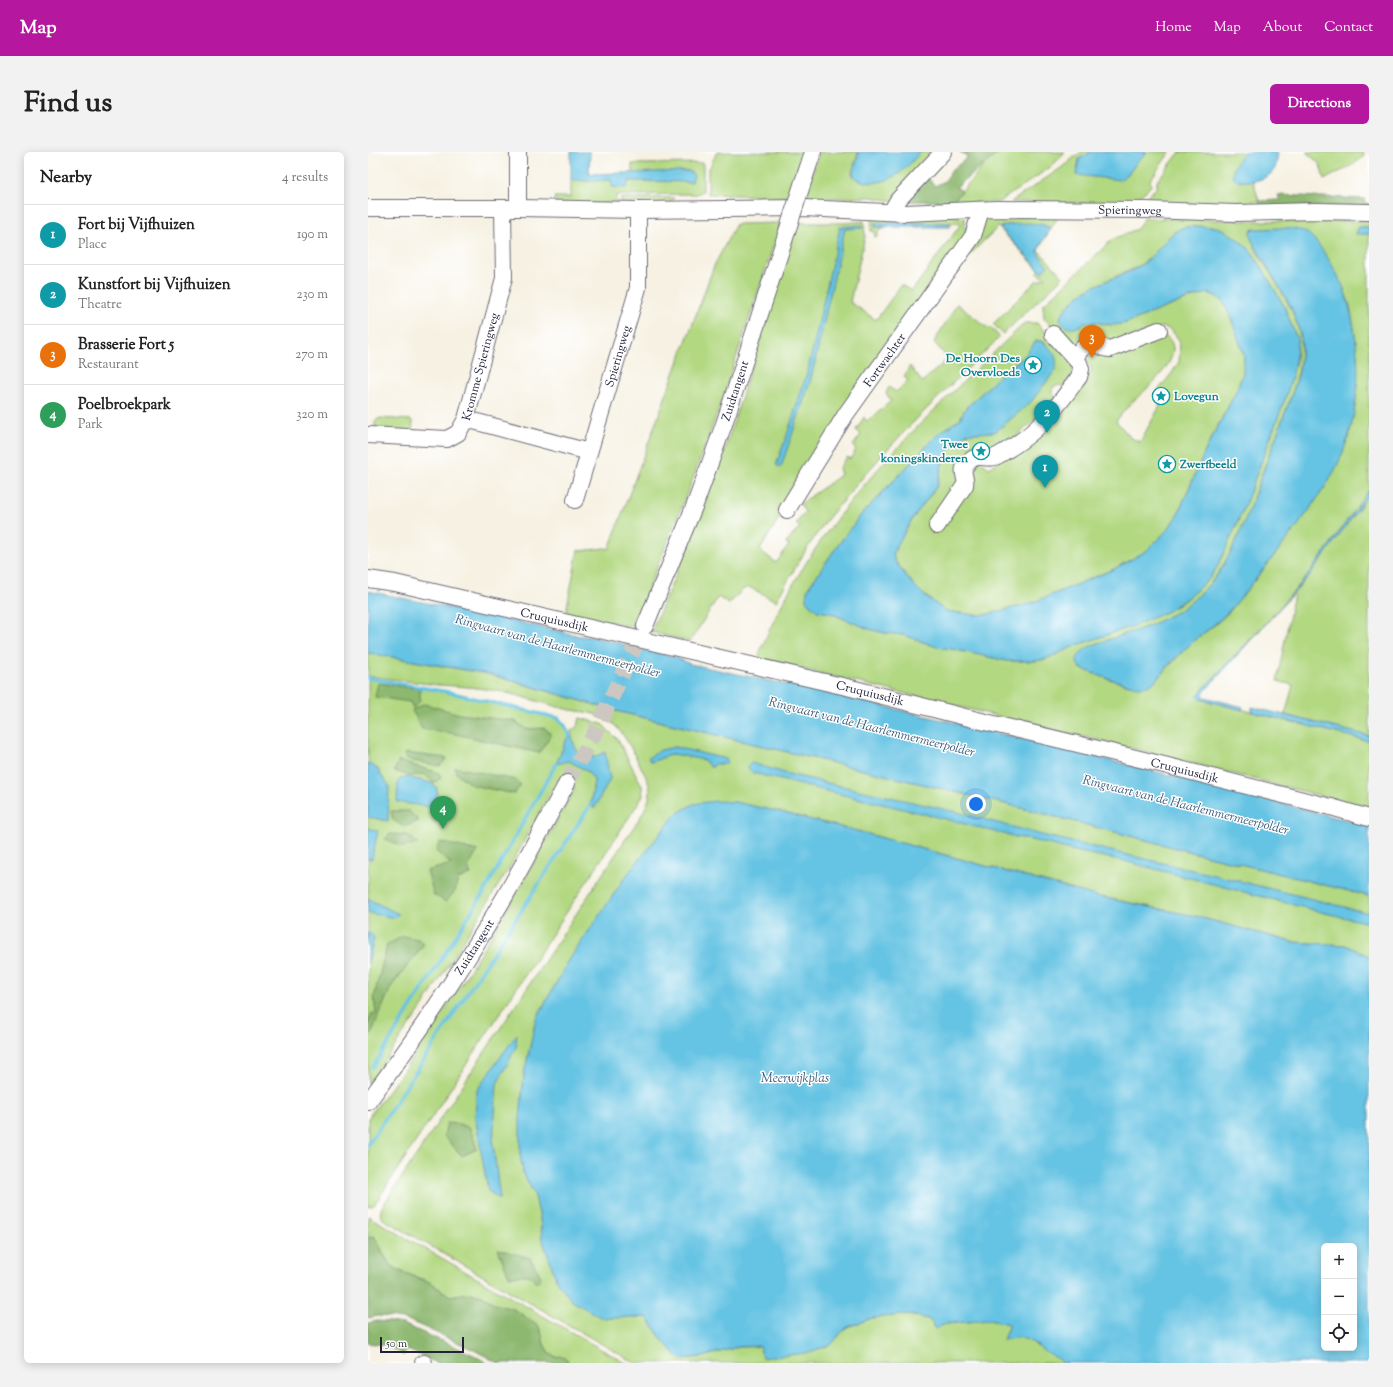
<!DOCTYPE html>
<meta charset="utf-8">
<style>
body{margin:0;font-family:"Sorts Mill Goudy",serif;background:#f2f2f2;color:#222}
.controls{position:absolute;right:12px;bottom:12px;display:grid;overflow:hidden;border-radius:6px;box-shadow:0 2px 10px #0003}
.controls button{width:36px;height:36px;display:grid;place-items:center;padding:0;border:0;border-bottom:1px solid #e0e0e0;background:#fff;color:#222;font:20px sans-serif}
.scale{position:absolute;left:12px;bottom:10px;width:84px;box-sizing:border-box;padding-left:4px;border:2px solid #22223b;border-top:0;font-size:11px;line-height:14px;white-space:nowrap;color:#22223b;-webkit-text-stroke:3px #fff;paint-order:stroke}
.you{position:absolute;left:608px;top:652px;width:14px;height:14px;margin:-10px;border:3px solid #fff;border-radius:50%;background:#1a73e8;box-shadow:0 0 0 6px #1a73e833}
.badge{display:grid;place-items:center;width:26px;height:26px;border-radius:50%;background:#b5179e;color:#fff;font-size:13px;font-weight:700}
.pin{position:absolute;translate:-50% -33px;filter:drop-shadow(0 1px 2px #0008)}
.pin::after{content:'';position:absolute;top:21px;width:14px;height:12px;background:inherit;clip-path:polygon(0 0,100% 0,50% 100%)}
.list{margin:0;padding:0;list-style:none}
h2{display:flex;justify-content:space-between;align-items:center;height:52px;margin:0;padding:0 16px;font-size:17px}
h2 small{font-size:13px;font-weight:400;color:#767676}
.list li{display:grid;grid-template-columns:26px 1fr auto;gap:12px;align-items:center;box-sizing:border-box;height:60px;padding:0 16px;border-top:1px solid #e0e0e0}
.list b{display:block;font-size:15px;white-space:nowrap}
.list p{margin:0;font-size:13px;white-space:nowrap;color:#767676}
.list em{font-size:13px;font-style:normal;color:#767676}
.icon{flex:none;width:22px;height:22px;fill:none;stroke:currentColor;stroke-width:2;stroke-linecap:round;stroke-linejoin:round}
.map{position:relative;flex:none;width:1001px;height:1211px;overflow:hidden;border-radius:6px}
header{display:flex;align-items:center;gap:24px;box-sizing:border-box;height:56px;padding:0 20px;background:#b5179e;color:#fff}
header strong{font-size:19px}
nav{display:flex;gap:22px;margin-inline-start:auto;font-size:14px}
.intro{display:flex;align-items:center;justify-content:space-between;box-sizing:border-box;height:96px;padding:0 24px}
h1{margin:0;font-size:28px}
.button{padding:10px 18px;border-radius:6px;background:#b5179e;color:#fff;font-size:14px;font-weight:700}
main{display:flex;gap:24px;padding:0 24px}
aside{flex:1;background:#fff;border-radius:6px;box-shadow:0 2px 10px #0003}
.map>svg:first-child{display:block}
.green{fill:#b2d881;stroke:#6a7d5e;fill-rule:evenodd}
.forest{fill:#8db86f;stroke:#586d55}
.water{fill:#65c3e3;stroke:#44728f;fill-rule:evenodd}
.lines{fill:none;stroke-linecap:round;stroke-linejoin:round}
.stream{stroke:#65c3e3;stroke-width:3.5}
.minor-tunnel{stroke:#ccc8c1;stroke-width:16;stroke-dasharray:16 8;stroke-linecap:butt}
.minor-casing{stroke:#6c6a75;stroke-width:18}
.minor{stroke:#fff;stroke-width:16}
.minor-bridge-casing{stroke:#6c6a75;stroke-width:18;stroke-linecap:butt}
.minor-bridge{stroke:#fff;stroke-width:16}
.labels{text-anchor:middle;stroke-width:3;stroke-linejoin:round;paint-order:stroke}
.street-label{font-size:12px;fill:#22223b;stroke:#fff}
.culture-label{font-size:12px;font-weight:bold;fill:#0d838f;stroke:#fff;text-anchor:end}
.water-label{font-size:13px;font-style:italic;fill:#395a76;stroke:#fff}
</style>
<header>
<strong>Map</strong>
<nav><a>Home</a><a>Map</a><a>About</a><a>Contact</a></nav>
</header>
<div class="intro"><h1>Find us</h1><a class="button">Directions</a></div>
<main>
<aside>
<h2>Nearby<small>4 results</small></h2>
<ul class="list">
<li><span class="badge" style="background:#0f9aa8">1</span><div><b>Fort bij Vijfhuizen</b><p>Place</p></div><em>190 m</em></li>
<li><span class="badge" style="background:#0f9aa8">2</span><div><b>Kunstfort bij Vijfhuizen</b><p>Theatre</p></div><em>230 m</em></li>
<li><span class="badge" style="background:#e8710a">3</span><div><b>Brasserie Fort 5</b><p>Restaurant</p></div><em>270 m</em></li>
<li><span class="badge" style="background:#2e9e5b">4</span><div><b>Poelbroekpark</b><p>Park</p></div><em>320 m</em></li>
</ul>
</aside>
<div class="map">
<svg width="1001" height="1211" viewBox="0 0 1001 1211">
<rect width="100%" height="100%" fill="#fff"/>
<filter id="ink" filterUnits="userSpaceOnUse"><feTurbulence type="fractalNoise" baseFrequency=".025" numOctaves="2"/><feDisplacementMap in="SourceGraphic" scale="8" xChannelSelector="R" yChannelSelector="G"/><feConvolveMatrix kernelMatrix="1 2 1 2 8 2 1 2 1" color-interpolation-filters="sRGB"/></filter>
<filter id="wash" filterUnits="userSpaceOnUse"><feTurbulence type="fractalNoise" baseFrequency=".012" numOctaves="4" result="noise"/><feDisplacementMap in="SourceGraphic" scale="16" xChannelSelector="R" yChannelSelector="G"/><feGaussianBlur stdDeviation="0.9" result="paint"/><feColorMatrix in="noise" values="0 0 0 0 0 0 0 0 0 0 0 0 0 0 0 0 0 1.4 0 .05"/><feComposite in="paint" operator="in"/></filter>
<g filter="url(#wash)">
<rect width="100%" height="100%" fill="#f6f1e2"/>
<!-- green -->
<g class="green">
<polygon points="349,0 437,0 420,45 340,42 340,19"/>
<polygon points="451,0 490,0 484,21 486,25 491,28 505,31 530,22 552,0 584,0 560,26 531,50 503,45 467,46 437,45"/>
<polygon points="627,0 697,0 684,14 631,50 583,52"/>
<polygon points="713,0 724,0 711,7 760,22 770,9 779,0 802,0 782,28 783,34 773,43 766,52 643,50 693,16"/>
<polygon points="812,0 877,0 865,17 871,29 885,29 891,49 846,52 790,52 789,50 786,52 773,53 774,49 786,38 789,35 789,29"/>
<polygon points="938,0 996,0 995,5 986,12 956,28 952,12"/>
<polygon points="335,11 335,39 329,42 248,43 248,52 188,52 186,45 203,45 203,28 222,29 244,28 261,29 321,19 264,21 264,12"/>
<polygon points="253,46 306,46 303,51 253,51"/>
<path d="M579,62l18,4v9l1,7c-71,104 -143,207 -206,316l16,13 13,-18 -3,-2 14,-16 -4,-3 9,-12 -5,-8 41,-29 -2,-7 8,-11 3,2 6,-9 -3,-4 8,-12 -5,-4 8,-13 3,5 24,-21 -5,-8 3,-6 7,5 12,-12 -4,-3 6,-11 12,16 26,-23 -14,-17 23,-38 31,24 2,-1 10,10c-53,52 -106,101 -152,158 -10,12 -21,23 -29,36 -16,22 -29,46 -43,70l-27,-14 -7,3 -13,14 -11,-7 -28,45 -39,-10 37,-86 38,-100 71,-223h48l19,-2 1,16 -15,65 26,18 25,-35 11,6 49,-67 -11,-1h-75v4h10l-7,4v5l-3,1 -1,-6h-3l1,-14z"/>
<polygon points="616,63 690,65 670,98 695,125 635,182 625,172 669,128 671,129 674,126 678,126 675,123 672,124 669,121 672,119 630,75 586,118"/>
<path d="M776,66l113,3h112v6h-10l-3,6 13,1v256l-61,85 -37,43 -70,73 -3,5 2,3 169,42v67l-222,-56 -386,-93 -2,-5c47,-117 130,-202 220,-287 15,-14 30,-30 46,-44h12l36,40v10l-10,14 -4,-2 -6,2 -1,5 5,8 -56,50h-21l-20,31 -19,47 34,-49 -5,-10 10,-8 9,7 57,-42 46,-56 -7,-12 7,-8h2l9,7 58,-24c35,17 -16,57 -31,71 -5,5 -9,11 -14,17l15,17 9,4 20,-36 -4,-8v-5l16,-20 7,-11 1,-10 -1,-12 -7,-9 -5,-3 -6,-1 -46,16 -32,-2 -15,3 -24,-26 -1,-13 70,-66 24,-10zM830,74l25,3 17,12 11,10 10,15 23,40 13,33v19l-12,41 -47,123 -21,45 -8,12 -30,26 -58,25 -44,15 -31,14 -11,2h-28l-55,-12 -15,-2 -33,-12 -19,-2 -16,-4 -39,-16 -12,-2 -12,-11 1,-10 26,-38 27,-36 79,-83 21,-14 5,-10 25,-24 10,-10 25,-19 11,-15c16,-3 17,20 18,31l-24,31 -35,29 -24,1 -5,1 -17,15 -6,12 -6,25 -24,32 -17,29 -3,8 2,6 23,29 18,14 10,7 29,4 14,-1 43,-11 82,-34 32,-18 22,-22 10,-15 33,-76 24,-44 8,-20 1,-19 -13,-37 -8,-17 -7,-5 -8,-3 -18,5 -64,25 -16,2 -15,-3 -10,1 -10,5 11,-38 53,-24 14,-10 20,-23 8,-5zM924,77l51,58 7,19 4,23 3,29 -14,93 -14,30 -36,51 -63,79 -14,13 -25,19 -37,39c-2,1 -5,4 -8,4 -15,3 -50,-12 -66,-18l10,-22c29,-11 61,-17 87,-34 51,-32 65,-83 84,-136 11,-29 22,-57 32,-85 18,-56 3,-76 -26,-123 -7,-11 -15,-23 -17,-36l1,-2z"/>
<polygon points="413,71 354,248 322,334 265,475 198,460 210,398 212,399 237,396 241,397 346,114 368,72"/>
<polygon points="12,266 43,268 45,270 44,281 7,278 7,269"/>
<polygon points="1001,342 1001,584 917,563 925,533 909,529 926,441 942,423"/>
<path d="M0,501l120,21 128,37 398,95 174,45 181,45v60l-24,-11 -53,-3 -97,-26 -99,-20 -239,-65 -81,-20 -205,146 -35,62 -12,55 -2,21 -2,59 3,18 12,24 5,22 2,20 60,80 45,-1 16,24 17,18 22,-2 36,-10 93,-2 14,-17 27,-10 17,-2 13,-1 14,1 29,8 44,-4 20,4 -6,16 16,-3 13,5 6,5 8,2 20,14h-431l-252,-144 -3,-5 2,-7 259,-391c14,-24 10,-30 -2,-53 -8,-15 -16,-32 -29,-42 -12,-9 -30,-9 -44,-12 -25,-6 -49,-15 -74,-19 -18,-3 -36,-4 -54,-5 -24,-3 -47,-6 -70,-9z"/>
<polygon points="0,526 80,540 190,566 202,584 188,612 201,609 219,619 226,628 223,652 237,601 225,605 215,604 206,595 203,579 210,574 212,566 234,572 250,588 274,634 275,644 6,1053 0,1055 0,966 34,921 93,833 153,734 207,636 190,627 143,713 53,857 0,932"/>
<polygon points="0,1064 224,1192 258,1211 200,1211 199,1207 188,1205 181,1201 176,1192 174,1183 170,1173 145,1157 129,1153 114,1144 101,1141 82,1144 61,1130 29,1118 20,1110 6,1084 0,1086"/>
</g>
<!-- forest -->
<g class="forest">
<path d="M592,0h40l-44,35 6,4 -11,13c-17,-5 -34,-2 -52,-2l29,-24 7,8 10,-5 7,-11 16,-13z"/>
<polygon points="910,43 997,47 997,51 1001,52 1001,55 892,54 891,49 912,48"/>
<polygon points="10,531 52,537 52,549 45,556 42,550 7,545"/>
<polygon points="56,552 92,562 147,569 158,577 177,576 183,583 171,601 83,581 54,577 44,558"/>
<polygon points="37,601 79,606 72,614 39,608"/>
<polygon points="31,609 71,621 73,626 65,631 57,622 42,624 26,619"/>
<polygon points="87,615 148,628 153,633 146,642 104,633 88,621"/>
<polygon points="23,659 41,659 51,669 36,675 25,668"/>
<polygon points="22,682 40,683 50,692 35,695 17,687"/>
<polygon points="72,690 110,699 100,715 103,722 90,727 87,739 78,750 66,743 59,719 83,712 68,699"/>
<polygon points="35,784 50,787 56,792 23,835 3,882 0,886 0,873 4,861 8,862 6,845 19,793"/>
<polygon points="79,971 91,972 102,976 109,997 94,1004 76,984"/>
<polygon points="6,1084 20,1110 29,1118 61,1130 82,1144 101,1141 114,1144 129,1153 145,1157 170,1173 174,1183 176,1193 181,1201 188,1205 192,1204 199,1207 200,1211 130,1211 104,1197 40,1168 22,1165 9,1164 0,1166 0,1086"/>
<polygon points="130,1097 162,1106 173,1124 169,1131 161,1123 141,1124"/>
<polygon points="9,1169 22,1170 35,1172 106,1203 119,1211 68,1211 52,1203 39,1198 36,1203 17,1193 0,1191 0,1171"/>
</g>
<!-- water -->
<g class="water">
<polygon points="203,0 222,0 221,22 321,19 326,23 324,30 261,29 258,36 244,35 243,28 222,29 203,28"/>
<path d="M491,0h62c-7,7 -15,17 -23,22 -13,9 -30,12 -44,3l-1,-3z"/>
<polygon points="724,0 779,0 770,9 760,22 752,28 708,23 711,7"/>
<path d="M877,0h33c-1,5 -1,11 -3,16 -6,13 -29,16 -41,11 -5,-10 5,-19 11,-27z"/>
<rect x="507" y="71" width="75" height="4"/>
<polygon points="660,71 677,73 677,76 679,76 679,74 682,75 682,77 670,98 670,102 680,114 674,120 632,76 634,74 638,73"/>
<polygon points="494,73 494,76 477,77 443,227 413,315 408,313 419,283 440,218 472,75"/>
<path d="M830,74l18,1 7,2 17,12 11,10 10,15 23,40 13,33v9l-4,26 -8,25 -38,101 -23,53 -7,14 -8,12 -18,16 -23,16 -32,14 -59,20 -31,14 -11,2h-28l-55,-12 -15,-2 -33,-12 -19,-2 -16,-4 -39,-16 -12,-2 -8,-6 -4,-5 1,-10 26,-38 27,-36 79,-83 21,-14 5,-10 25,-24 10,-10 25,-19 11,-15c9,-1 18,10 20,18 1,5 0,9 -2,13l-24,31 -35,29 -24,1 -5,1 -17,15 -6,12 -6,25 -24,32 -17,29 -3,8 2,6 15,20 16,16 20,14 29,4 14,-1 43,-11 82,-34 32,-18 22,-22 10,-15 28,-65 29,-55 8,-20 1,-19 -13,-37 -8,-17 -7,-5 -8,-3 -18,5 -64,25 -12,2 -19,-3 -10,1 -10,5h-6l-5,-2 -4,-7c1,-6 4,-8 8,-13 22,-25 45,-24 72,-40 15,-9 27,-32 40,-37 5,-3 13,-2 18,-3z"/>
<polygon points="991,75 1001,75 1001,82 988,82"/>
<path d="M886,77c15,0 34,-3 49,2 13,3 38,47 42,61 20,61 18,134 -17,190 -15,24 -33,48 -52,71 -15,19 -30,40 -47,58 -11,12 -25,21 -37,32 -14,11 -26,25 -38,39l-6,4 -11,1 -34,-10 -23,-9 -3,-5v-5l7,-8 6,-4 59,-20 28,-14 15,-11 19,-18 9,-12 12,-21 12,-27 49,-132 6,-18 3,-26 -1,-10 -3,-11 -7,-19 -40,-68 -1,-7 1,-2z"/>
<polygon points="1001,338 1001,342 942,423 835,541 835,544 837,545 875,555 874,558 832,547 830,544 833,539 903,466 940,423"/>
<path d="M0,439l141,29 71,16 14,1 81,20 15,7c228,47 453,104 679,162v70l-181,-45 -174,-45 -398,-95 -127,-37 -121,-21z"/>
<polygon points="884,555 1001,584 1001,589 884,560"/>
<path d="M202,584l2,1c2,10 7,22 21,20 4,0 8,-3 12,-5l5,27 -16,30 -3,-5 3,-24 -7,-9 -18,-10 -13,3 11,-26z"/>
<polygon points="307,595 358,607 360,610 357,612 346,612 345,615 342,615 336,608 305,602 283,610 280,606 293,598"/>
<polygon points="0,611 10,617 12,622 21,633 20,669 0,665"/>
<polygon points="384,611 420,622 593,661 678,684 859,726 1001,761 1001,771 957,761 752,708 711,700 672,690 643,684 573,666 429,632 385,621 380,616 381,613"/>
<polygon points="39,625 63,631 69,636 69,646 62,655 29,650 30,632 32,626"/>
<path d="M347,649l20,1 41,9 81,20 239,65 99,20 97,26 53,3 24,11v407h-306l-3,-3 -15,-8 -13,-10 -13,-5 -16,3 6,-16 -20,-4 -44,4 -9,5 -7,-10 -13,-3 -14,-1 -30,3 -27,10 -14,17 -25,8 -43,5 -4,-12 -21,1 -36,10 -22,2 -17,-18 -16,-24 -45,1 -30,-17 -15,-19 -15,-44 -2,-20 -5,-22 -12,-24 -3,-18v-35l4,-45 12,-55 35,-62 55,-81 50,-62 17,-10zM956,1094h30v102h-30z"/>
<polygon points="0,676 10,679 4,707 0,707"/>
<polygon points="0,746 6,750 31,762 27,766 0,761"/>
<polygon points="0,781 3,782 6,786 0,811"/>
<polygon points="149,882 148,895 129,932 125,991 132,1047 120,1039 107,964 109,938"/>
</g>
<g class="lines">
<!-- stream -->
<g class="stream">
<polyline points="0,526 80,540 190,566 197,574 202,584"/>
<polyline points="5,915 116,740 188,612"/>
<polyline points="0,993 223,652"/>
</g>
</g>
</g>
<g filter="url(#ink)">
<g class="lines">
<!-- minor-tunnel -->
<polyline class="minor-tunnel" points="199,631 228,579 276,475"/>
<defs>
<g id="minor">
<polyline points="434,33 445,0"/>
<path id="s1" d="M0,56h150l120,2 166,-2 101,5 91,-4 150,1 90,3 80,-2 53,1"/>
<polyline points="150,56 150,0"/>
<polyline points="523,60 530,48 575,0"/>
<path d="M706,205c5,-5 13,-16 21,-13 6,2 8,5 15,5l49,-19"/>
<polyline points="98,267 221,300"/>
<path id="s2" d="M0,283l79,4 11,-6 8,-14 38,-141 -1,-70"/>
<path id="s3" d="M207,348l63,-212v-78"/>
<path id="s4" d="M419,358l59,-96 127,-178 8,-26"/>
<path d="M569,374l28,-41c2,-7 -5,-14 1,-20 12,-16 21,-2 33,-10 14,-8 30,-19 42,-31 14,-14 26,-31 38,-47l2,-8 -2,-6 -26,-29"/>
<path id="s5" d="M0,427l27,4 456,105 122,31 171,41 187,47 38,11"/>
<path id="s6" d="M277,474l51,-124 28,-78 59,-180"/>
<path id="s7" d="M0,950c49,-66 95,-133 136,-204 22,-38 42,-77 63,-115"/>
<polyline points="55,1211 56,1211"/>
</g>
</defs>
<!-- minor casing -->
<use href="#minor" class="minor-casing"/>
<!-- minor -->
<use href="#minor" class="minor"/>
<defs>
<polyline id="minor-bridge" points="415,92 434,33"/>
</defs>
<!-- minor-bridge casing -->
<use href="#minor-bridge" class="minor-bridge-casing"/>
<!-- minor-bridge -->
<use href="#minor-bridge" class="minor-bridge"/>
</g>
</g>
<!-- icons -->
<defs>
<symbol id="sight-ring" viewBox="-11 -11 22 22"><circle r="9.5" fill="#fff" stroke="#0f9aa8" stroke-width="1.5"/><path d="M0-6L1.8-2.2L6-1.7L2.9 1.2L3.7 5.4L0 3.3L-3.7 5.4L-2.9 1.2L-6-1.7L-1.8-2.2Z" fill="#0f9aa8"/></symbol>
</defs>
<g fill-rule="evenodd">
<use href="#sight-ring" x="655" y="203" width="20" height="20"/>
<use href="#sight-ring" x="783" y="234" width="20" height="20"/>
<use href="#sight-ring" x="603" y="289" width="20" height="20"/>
<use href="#sight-ring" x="789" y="302" width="20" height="20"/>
</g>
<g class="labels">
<!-- street labels -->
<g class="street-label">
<text dy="4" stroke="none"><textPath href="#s1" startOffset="762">Spieringweg</textPath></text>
<text dy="4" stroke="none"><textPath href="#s3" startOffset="150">Spieringweg</textPath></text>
<text dy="4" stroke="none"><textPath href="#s4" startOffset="179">Fortwachter</textPath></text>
<text dy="4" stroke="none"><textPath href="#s2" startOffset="162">Kromme Spieringweg</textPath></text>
<text dy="4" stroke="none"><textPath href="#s6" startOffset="252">Zuidtangent</textPath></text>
<text dy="4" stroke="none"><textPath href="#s5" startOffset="191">Cruquiusdijk</textPath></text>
<text dy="4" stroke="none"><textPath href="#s5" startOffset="515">Cruquiusdijk</textPath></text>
<text dy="4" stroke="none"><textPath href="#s5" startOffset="839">Cruquiusdijk</textPath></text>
<text dy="4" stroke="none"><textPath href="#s7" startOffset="188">Zuidtangent</textPath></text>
</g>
<!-- culture labels -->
<g class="culture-label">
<text x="652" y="210">De Hoorn Des<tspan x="652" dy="14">Overvloeds</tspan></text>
<text x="806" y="248" text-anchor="start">Lovegun</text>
<text x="600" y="296">Twee<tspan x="600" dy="14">koningskinderen</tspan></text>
<text x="812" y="316" text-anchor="start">Zwerfbeeld</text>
</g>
<!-- water labels -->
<g class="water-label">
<text transform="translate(190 493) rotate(15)" y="5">Ringvaart van de Haarlemmermeerpolder</text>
<text transform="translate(504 574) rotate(14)" y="5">Ringvaart van de Haarlemmermeerpolder</text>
<text transform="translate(818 652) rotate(14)" y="5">Ringvaart van de Haarlemmermeerpolder</text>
<text x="427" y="930">Meerwijkplas</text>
</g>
</g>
</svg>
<div class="controls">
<button>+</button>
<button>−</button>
<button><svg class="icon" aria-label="locate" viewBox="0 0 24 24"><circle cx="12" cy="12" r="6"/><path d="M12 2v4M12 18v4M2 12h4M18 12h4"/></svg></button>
</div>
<div class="scale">50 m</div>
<div class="you"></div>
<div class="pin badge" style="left:677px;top:336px;background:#0f9aa8">1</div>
<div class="pin badge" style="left:679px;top:281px;background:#0f9aa8">2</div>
<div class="pin badge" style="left:724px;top:206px;background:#e8710a">3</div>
<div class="pin badge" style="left:75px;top:677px;background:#2e9e5b">4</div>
</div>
</main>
